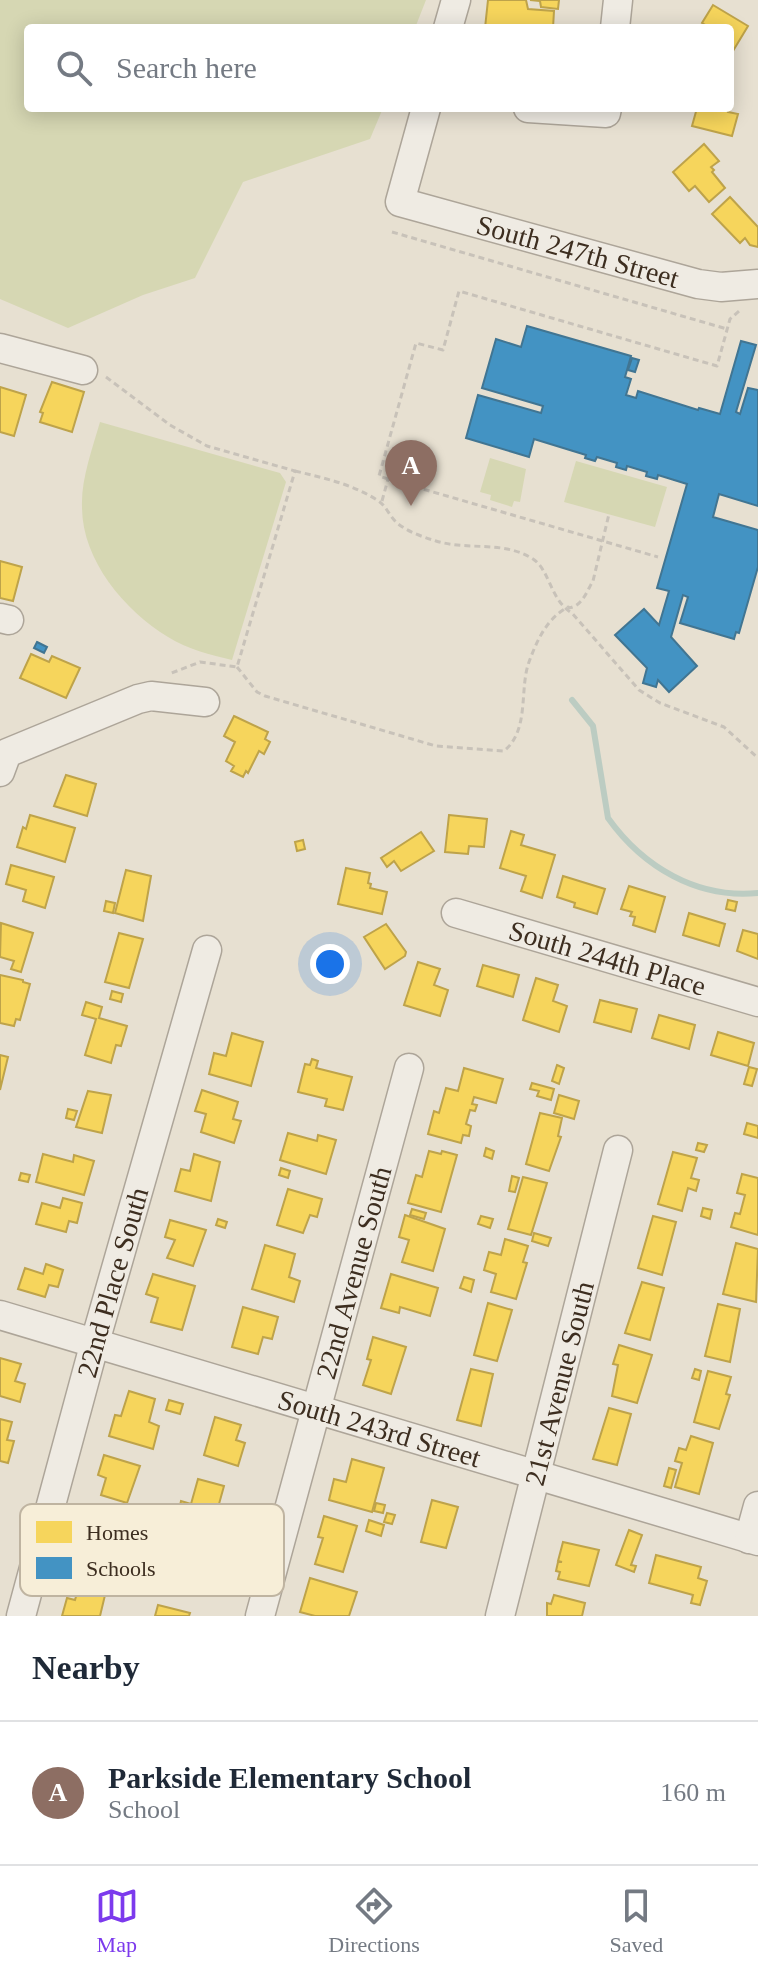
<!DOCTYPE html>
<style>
body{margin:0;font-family:Georgia,serif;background:#f6f6f7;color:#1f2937}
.you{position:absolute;left:330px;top:964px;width:28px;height:28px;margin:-20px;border:6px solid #fff;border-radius:50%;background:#1a73e8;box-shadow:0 0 0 12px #1a73e833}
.badge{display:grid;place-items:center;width:52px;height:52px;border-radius:50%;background:#7c3aed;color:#fff;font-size:26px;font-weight:700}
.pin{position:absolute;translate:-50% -66px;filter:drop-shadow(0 2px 4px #0008)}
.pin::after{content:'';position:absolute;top:42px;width:28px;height:24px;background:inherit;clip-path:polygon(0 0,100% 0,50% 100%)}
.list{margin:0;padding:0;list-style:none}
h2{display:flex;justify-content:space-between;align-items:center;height:104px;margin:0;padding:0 32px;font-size:34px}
h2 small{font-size:26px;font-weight:400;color:#747a83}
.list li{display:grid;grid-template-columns:52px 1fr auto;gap:24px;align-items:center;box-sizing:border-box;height:144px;padding:0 32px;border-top:2px solid #e0e1e3}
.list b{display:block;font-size:30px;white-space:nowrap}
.list p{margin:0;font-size:26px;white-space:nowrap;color:#747a83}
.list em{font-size:26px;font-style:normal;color:#747a83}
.icon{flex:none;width:44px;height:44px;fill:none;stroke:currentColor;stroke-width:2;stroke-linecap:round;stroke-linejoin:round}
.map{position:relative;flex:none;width:758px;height:1616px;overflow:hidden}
.search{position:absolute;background:#fff;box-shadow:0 4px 20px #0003;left:24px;right:24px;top:24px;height:88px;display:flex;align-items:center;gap:20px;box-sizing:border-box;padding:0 28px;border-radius:8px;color:#747a83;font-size:30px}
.sheet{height:248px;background:#fff}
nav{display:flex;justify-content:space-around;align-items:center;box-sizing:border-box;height:112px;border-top:2px solid #e0e1e3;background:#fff;font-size:22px;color:#747a83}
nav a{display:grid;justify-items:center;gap:4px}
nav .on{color:#7c3aed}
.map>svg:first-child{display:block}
.green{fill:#d6d7b3}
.homes{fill:#f6d55c;stroke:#bea34a;stroke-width:2}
.schools{fill:#4393c3;stroke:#417592;stroke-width:2}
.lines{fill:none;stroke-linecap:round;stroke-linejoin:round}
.stream{stroke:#bcccc2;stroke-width:6}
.minor-casing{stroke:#ada599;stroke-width:31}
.path{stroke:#c8c2b9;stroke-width:3;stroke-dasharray:6 4;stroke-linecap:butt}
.minor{stroke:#efebe3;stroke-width:28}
.labels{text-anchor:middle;stroke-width:8;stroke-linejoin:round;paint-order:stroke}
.street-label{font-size:28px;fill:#3d2e20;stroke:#f7eed8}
.key{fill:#f7eed8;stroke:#bfb4a1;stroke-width:2}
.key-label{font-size:22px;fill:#3d2e20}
</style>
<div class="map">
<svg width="758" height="1616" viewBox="0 0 758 1616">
<rect width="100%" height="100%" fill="#e7e0d1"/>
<!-- green -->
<g class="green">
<polygon points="0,0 426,0 415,28 28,28 28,108 383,108 370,139 243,182 195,278 143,295 68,328 0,299"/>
<path d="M100,422l180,51 6,9 -54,178c-21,-5 -45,-11 -64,-23 -44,-27 -86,-77 -86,-130 -1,-28 10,-57 18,-85z"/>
<polygon points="490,458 526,469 520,502 514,501 512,507 490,500 491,495 480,492"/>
<polygon points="576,461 667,487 655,527 564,502"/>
</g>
<!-- homes -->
<g class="homes">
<polygon points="488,0 526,0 528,9 554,11 553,28 485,28"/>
<polygon points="530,0 559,0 558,9 541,7 540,1"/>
<polygon points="713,5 748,26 730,56 730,28 711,28 702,23"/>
<polygon points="697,108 729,108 728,112 738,114 732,136 692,126"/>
<polygon points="704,144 719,161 711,167 714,170 712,172 725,188 709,202 695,186 689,191 673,172"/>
<polygon points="730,197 758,227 758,247 750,245 745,238 740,243 712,214"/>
<polygon points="52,382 84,392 72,432 40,422 43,413 40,412"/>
<polygon points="0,387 26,395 14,436 0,432"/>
<polygon points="0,561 22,567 13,601 0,598"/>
<polygon points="31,654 49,662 52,656 80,668 66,698 20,678"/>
<polygon points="234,716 268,732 265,739 270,742 264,754 259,751 248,773 246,771 243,777 231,771 234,766 226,761 235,742 224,736"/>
<polygon points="66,775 96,784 87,816 54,806"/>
<polygon points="30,815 75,828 65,862 17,847 23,827 26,829"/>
<polygon points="449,815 487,819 484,847 469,846 468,854 445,852"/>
<polygon points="511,831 524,835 521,845 555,855 542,898 521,891 526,876 500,868"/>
<polygon points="421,832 434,851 401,871 394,861 387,867 381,858"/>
<polygon points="303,840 305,849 297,851 295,842"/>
<polygon points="11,865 54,877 45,908 23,901 26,890 6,884"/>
<polygon points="346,868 370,873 368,883 371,884 370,888 387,892 382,914 338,904"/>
<polygon points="126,870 151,876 143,921 115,913"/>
<polygon points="563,876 605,889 597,914 574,907 575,903 557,897"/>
<polygon points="629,886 665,897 655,932 633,925 635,917 630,916 632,912 621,909"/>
<polygon points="728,900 737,902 735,911 726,909"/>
<polygon points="106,901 115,903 113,913 104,911"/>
<polygon points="689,913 725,924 719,946 683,935"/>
<polygon points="1,923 33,933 21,972 11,969 14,961 0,957"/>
<polygon points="386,924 406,952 405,956 385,969 364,937"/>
<polygon points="743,930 758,934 758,959 737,951"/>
<polygon points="119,933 143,939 129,988 105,982"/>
<polygon points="418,962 440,969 434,985 448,990 440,1016 404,1005"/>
<polygon points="483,965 519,975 513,997 477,986"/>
<polygon points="0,975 23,980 23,982 30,984 20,1020 16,1019 14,1026 0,1023"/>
<polygon points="536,978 558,985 553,1001 567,1006 559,1032 523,1020"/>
<polygon points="112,991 123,994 121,1002 110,999"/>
<polygon points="600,1000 637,1009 631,1032 594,1022"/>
<polygon points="86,1002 102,1007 99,1018 127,1026 121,1046 116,1045 111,1063 85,1055 96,1019 82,1015"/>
<polygon points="659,1015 695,1025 689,1049 652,1038"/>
<polygon points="718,1032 754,1043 748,1066 711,1055"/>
<polygon points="232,1033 263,1042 251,1086 209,1074 214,1053 226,1056"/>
<polygon points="0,1055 8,1057 0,1090"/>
<polygon points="312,1059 318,1061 316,1068 352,1077 343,1110 325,1106 327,1099 298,1092 305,1064 310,1065"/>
<polygon points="557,1065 564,1068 559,1084 552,1081"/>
<polygon points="749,1067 757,1069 752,1086 744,1084"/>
<polygon points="464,1068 503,1079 496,1103 474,1097 472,1104 477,1105 475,1111 470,1110 466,1124 471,1126 469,1136 463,1135 461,1143 428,1134 434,1111 439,1113 446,1088 458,1091"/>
<polygon points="532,1083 554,1089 551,1100 537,1096 539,1091 530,1089"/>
<polygon points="202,1090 238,1102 233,1119 241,1121 234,1143 201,1132 206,1114 195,1111"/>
<polygon points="88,1091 111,1095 102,1133 76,1127"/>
<polygon points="559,1095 579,1101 574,1119 554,1113"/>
<polygon points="68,1109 77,1111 74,1120 66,1118"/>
<polygon points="540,1113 562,1118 558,1136 561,1137 549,1171 526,1164"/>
<polygon points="747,1123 758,1126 758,1138 744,1134"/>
<polygon points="288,1133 317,1141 318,1135 336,1140 326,1174 280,1160"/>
<polygon points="698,1143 707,1145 704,1152 696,1150"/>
<polygon points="486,1148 494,1151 492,1159 484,1156"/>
<polygon points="429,1151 441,1154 442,1151 457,1155 441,1212 408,1203 416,1175 422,1177"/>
<polygon points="673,1152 697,1158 691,1178 699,1180 696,1191 688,1188 682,1211 658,1204"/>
<polygon points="43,1154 73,1162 74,1155 94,1161 84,1195 36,1182"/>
<polygon points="194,1154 220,1162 211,1201 175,1191 181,1169 190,1171"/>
<polygon points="281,1168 290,1171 288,1178 279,1175"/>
<polygon points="21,1173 30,1175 28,1182 19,1180"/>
<polygon points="742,1174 758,1178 758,1235 731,1227 735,1213 740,1214 745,1195 737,1193"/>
<polygon points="512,1176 519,1178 515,1192 509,1191"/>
<polygon points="523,1177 547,1183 531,1235 508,1229"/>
<polygon points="288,1189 322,1199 317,1217 310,1215 303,1233 277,1225"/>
<polygon points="63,1198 82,1203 77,1223 69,1221 66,1232 36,1224 42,1203 60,1208"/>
<polygon points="703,1208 712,1210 710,1219 701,1216"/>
<polygon points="412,1209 426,1213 424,1219 410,1215"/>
<polygon points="405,1215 445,1229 433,1271 402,1262 409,1240 399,1237"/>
<polygon points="481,1216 493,1219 490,1228 478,1224"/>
<polygon points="653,1216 676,1222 662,1275 638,1268"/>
<polygon points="218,1219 227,1222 225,1228 216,1225"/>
<polygon points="170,1220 206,1230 193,1266 167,1258 175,1240 165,1237"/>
<polygon points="534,1233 551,1238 548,1246 532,1241"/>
<polygon points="505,1239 528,1246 523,1262 527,1263 516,1299 491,1292 496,1274 484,1270 489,1252 501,1255"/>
<polygon points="736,1243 758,1249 756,1302 723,1294"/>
<polygon points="265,1245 295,1254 289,1277 300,1281 294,1302 252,1289"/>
<polygon points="46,1264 63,1270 58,1287 49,1285 45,1297 18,1289 25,1268 43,1274"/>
<polygon points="153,1274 195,1286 182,1330 151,1322 158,1298 146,1294"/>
<polygon points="391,1274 438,1288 430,1316 400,1307 399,1313 381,1308"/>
<polygon points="464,1277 474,1280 471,1292 460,1288"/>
<polygon points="642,1282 664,1288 650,1340 625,1333"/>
<polygon points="488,1303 512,1310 497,1361 474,1355"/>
<polygon points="718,1304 740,1309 730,1362 705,1356"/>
<polygon points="243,1307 278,1317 272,1339 263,1337 258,1354 232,1347"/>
<polygon points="373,1337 406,1347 391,1394 363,1385 371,1360 367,1359"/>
<polygon points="619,1345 652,1355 637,1403 612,1396 618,1365 613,1364"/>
<polygon points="0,1358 21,1364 15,1381 25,1384 20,1402 0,1396"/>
<polygon points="471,1369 493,1374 481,1426 457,1420"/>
<polygon points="695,1369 701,1371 699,1380 692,1378"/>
<polygon points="708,1371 731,1377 726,1394 730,1395 719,1429 694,1422"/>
<polygon points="129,1391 155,1399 149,1422 159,1426 153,1449 109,1436 115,1415 121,1416"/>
<polygon points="169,1400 183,1404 180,1414 166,1410"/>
<polygon points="609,1408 631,1414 617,1465 593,1459"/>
<polygon points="215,1417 241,1425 236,1440 245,1443 238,1466 204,1455"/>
<polygon points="0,1419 12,1422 7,1440 14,1441 8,1463 0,1461"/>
<polygon points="691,1436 713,1443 699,1494 675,1487 682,1463 675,1461 679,1448 686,1450"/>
<polygon points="104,1455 140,1466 127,1503 101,1495 106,1478 98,1475"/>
<polygon points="352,1459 384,1468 372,1512 329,1500 334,1479 346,1482"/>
<polygon points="669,1468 676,1470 671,1488 664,1486"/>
<polygon points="198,1479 224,1486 219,1504 227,1506 222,1528 178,1514 181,1501 191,1504"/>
<polygon points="432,1500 458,1507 446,1548 421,1542"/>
<polygon points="376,1503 385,1505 383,1513 374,1511"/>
<polygon points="387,1513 395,1515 392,1524 384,1522"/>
<polygon points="324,1516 357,1526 343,1572 315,1564 323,1538 318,1537"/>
<polygon points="369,1520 384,1525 381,1536 366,1531"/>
<polygon points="629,1530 642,1535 631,1565 636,1566 634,1572 616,1565"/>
<polygon points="563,1542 599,1550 589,1586 558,1579 560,1572 556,1571 558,1562 562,1562 558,1561"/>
<polygon points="656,1555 701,1567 698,1578 707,1581 700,1605 691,1603 693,1595 649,1583"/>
<polygon points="310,1578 357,1592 349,1616 315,1616 300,1612"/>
<polygon points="80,1583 106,1591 100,1616 62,1616 67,1598 75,1600"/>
<polygon points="554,1595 585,1603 582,1616 547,1616 547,1603 551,1604"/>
<polygon points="158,1605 190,1613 189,1616 155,1616"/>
</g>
<!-- schools -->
<g class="schools">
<polygon points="527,326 631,356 625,377 631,379 626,395 636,398 638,391 698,410 699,408 720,414 741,341 756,345 736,412 740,414 748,388 758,390 758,506 719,494 713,517 758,530 758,567 739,633 736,632 734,639 680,623 688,597 683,595 671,637 697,666 669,692 658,680 656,687 643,683 647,668 615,635 644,609 659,625 669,591 657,588 687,484 658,475 657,479 646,476 647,472 627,466 626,470 616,467 617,463 597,457 595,461 585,458 586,455 534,439 529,457 466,438 478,395 541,413 543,406 482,388 496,339 521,347"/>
<polygon points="632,358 639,360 635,372 628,370"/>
<polygon points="37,642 47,647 44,653 34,648"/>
</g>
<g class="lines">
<!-- stream -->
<path class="stream" d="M572,700l21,26 15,92c35,49 89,81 150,75"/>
<defs>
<g id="minor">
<polyline points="448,28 456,0"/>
<polyline points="615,28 618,0"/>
<path id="s1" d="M426,108l-26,94 298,82 23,3 37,-3"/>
<polyline points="528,108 606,113 607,108"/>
<polyline points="0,348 83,370"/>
<polyline points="0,618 9,620"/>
<polyline points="0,772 7,753 138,699 151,696 205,702"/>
<path id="s2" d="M456,913l302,89"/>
<path id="s3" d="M0,1315l758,226"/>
<polyline points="749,1539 758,1506"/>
<path id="s4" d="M21,1616l74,-274 112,-392"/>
<path id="s5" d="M260,1616l149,-548"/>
<path id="s6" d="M500,1616l118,-466"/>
</g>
</defs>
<!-- minor casing -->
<use href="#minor" class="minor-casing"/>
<!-- path -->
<g class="path">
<polyline points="392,232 727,329"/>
<polyline points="106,377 170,425 207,446 295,471 237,667 200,662 169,674"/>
<path d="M295,471c29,7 57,13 82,29 9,5 12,16 20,23 11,9 26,14 39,18 33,10 67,-1 97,18 17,11 17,41 39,54l67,77 21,13 64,24 34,31"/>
<polyline points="388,479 379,476 416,343 443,350 459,291 717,366 730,319 739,311"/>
<polyline points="382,501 388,479 658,557"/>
<path d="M237,667l20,25 8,4 171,50 68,5c26,-21 15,-62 25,-89 7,-19 16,-40 34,-52 10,-7 1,1 12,-4 9,-5 13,-17 18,-25l16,-67"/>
</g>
<!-- minor -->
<use href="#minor" class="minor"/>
</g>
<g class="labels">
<!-- street labels -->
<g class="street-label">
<text dy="10" stroke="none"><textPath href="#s1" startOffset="282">South 247th Street</textPath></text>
<text dy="10" stroke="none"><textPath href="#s2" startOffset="158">South 244th Place</textPath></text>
<text dy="10" stroke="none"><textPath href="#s5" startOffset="356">22nd Avenue South</textPath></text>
<text dy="10" stroke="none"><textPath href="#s4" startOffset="346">22nd Place South</textPath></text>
<text dy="10" stroke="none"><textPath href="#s6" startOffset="240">21st Avenue South</textPath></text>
<text dy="10" stroke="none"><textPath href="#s3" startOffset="396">South 243rd Street</textPath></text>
</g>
</g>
<!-- legend -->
<rect x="20" y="1504" width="264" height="92" rx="12" class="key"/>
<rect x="36" y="1521" width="36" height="22" fill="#f6d55c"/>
<rect x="36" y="1557" width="36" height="22" fill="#4393c3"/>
<g class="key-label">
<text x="86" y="1540">Homes</text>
<text x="86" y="1576">Schools</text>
</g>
</svg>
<div class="you"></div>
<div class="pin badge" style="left:411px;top:506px;background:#8d6e63">A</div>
<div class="search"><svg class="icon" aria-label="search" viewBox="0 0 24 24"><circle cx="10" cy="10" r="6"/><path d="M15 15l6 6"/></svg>Search here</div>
</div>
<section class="sheet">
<h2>Nearby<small></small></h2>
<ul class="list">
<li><span class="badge" style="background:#8d6e63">A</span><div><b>Parkside Elementary School</b><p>School</p></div><em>160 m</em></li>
</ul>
</section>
<nav>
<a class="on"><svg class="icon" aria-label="map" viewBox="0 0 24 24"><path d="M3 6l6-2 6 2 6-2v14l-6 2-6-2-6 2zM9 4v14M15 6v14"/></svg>Map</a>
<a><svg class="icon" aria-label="directions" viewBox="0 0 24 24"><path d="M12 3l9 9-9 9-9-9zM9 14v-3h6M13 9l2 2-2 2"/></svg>Directions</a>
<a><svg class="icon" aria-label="saved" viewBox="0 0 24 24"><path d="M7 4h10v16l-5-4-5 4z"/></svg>Saved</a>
</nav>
